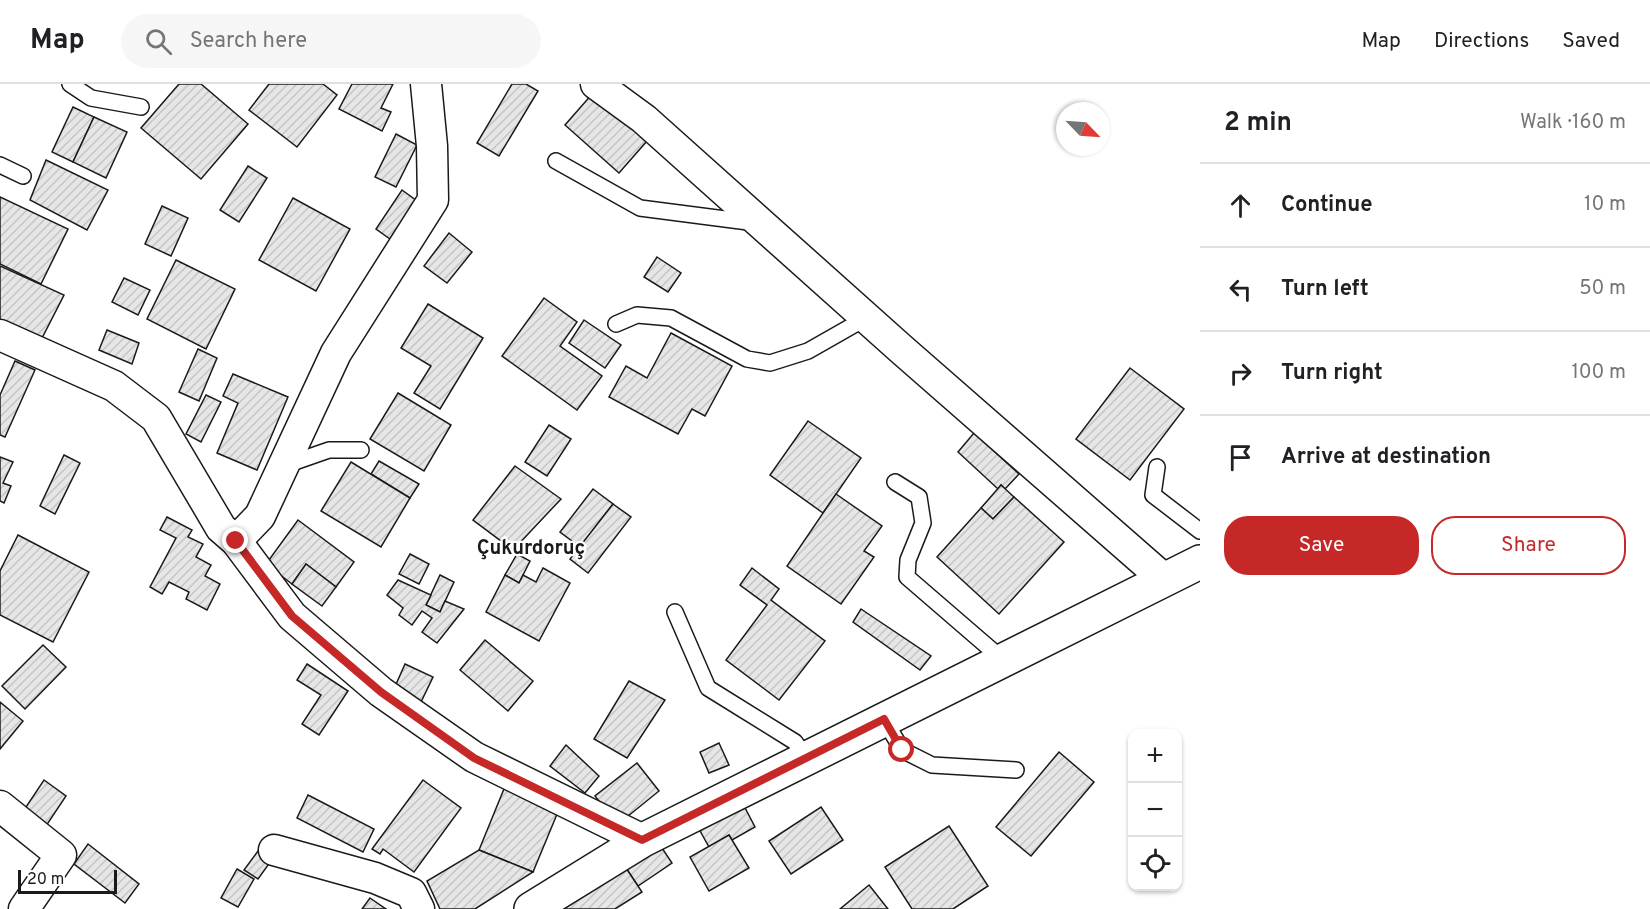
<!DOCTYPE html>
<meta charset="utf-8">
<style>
body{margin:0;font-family:Overpass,sans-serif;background:#f6f6f6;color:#202124}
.controls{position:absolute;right:18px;bottom:18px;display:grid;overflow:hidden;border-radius:12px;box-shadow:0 2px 4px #0004}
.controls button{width:54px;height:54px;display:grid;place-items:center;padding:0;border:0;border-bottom:2px solid #e0e0e0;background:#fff;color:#202124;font:30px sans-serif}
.compass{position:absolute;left:1056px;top:18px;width:54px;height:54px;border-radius:50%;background:#fff;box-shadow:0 2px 4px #0004;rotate:115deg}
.scale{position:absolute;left:18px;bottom:15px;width:99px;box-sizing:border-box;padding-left:6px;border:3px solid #1a1a1a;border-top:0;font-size:16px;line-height:21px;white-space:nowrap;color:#1a1a1a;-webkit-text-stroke:4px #fff;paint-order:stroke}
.stop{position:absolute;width:18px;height:18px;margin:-14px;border:4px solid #c62828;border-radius:50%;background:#fff}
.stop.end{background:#c62828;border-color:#fff;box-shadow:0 2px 6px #0008}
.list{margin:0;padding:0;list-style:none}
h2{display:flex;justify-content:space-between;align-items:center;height:78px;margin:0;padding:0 24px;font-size:26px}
h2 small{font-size:20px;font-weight:400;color:#757577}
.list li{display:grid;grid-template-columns:39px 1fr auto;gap:18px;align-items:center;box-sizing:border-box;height:84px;padding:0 24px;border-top:2px solid #e0e0e0}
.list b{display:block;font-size:22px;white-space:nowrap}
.list em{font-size:20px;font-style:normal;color:#757577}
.actions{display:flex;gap:12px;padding:18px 24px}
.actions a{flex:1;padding:14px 0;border:2px solid #c62828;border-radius:24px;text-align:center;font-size:21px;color:#c62828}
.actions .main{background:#c62828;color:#fff}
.icon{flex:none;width:33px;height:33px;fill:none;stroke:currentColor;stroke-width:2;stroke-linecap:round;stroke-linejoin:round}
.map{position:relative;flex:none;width:1200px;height:825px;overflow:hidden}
header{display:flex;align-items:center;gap:36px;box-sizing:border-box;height:84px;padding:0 30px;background:#fff;border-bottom:2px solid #e0e0e0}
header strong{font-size:28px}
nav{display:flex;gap:33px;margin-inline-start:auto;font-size:21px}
.search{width:420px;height:54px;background:#f6f6f6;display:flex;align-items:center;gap:15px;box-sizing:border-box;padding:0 21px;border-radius:33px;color:#757577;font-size:22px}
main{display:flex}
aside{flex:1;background:#fff}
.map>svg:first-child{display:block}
.building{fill:url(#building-hatch);stroke:#1a1a1a;stroke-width:1.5}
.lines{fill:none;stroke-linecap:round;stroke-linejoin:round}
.lane-casing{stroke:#1a1a1a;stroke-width:18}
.street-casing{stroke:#1a1a1a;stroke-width:33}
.secondary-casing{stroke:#1a1a1a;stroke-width:36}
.lane{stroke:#fff;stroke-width:15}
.street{stroke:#fff;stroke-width:30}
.secondary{stroke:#fff;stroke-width:33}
.route{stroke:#c62828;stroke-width:8}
.labels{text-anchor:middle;stroke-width:4.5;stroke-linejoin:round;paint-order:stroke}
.quarter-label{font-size:20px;font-weight:bold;fill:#1a1a1a;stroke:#fff}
</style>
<header>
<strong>Map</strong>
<div class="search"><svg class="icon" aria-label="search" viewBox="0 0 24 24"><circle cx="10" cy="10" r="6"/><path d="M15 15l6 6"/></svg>Search here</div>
<nav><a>Map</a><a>Directions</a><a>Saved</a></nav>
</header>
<main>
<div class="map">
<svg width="1200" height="825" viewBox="0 0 1200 825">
<defs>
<pattern id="building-hatch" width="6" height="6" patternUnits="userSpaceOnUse" patternTransform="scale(1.5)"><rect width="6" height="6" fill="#e6e6e6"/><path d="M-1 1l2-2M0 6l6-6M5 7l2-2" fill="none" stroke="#c5c5c5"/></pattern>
</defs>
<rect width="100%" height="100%" fill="#fff"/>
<!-- building -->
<g class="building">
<polygon points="179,0 201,0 248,40 201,95 141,44"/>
<polygon points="269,0 323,0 337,11 297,63 249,26"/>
<polygon points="352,0 393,0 381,24 391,28 382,47 339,25"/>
<polygon points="512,0 526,0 538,7 499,72 477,59"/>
<polygon points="593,9 647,57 619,89 565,41"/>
<polygon points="73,23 94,33 73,78 52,68"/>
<polygon points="94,33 127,48 106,94 73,78"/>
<polygon points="396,50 417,61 396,103 375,93"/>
<polygon points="46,76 108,106 87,146 30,116"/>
<polygon points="248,82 267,94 239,138 220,126"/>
<polygon points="402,106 417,117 390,155 376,145"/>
<polygon points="0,113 68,145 41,200 0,180"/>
<polygon points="293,114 350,145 316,207 259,176"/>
<polygon points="162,122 188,134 171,172 145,160"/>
<polygon points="449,149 472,168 447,199 424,182"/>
<polygon points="657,173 681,189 668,208 644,193"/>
<polygon points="176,176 235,205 206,265 147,235"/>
<polygon points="0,182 64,211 40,258 0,238"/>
<polygon points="124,194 150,206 138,231 112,218"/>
<polygon points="544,214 577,238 560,262 602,292 577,326 502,272"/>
<polygon points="428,220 483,254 440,325 414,309 431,282 401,264"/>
<polygon points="584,236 621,261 605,284 569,259"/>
<polygon points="107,246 139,259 132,280 99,266"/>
<polygon points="671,249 732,282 705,332 692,325 678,350 609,313 626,282 647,294"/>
<polygon points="198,265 217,274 199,317 179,308"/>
<polygon points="15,277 35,286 5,353 0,351 0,311"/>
<polygon points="1130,284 1184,325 1130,396 1076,355"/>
<polygon points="233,290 288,313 257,386 217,369 238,319 223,312"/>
<polygon points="398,309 451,341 424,387 370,355"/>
<polygon points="206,311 221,318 201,358 186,350"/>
<polygon points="808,337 861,374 823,429 770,391"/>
<polygon points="549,341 571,355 547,392 525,378"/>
<polygon points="974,349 1019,390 1005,405 1001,401 998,405 958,368"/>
<polygon points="64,371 80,379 55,430 40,422"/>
<polygon points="0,373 13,378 3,399 11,402 4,419 0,417"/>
<polygon points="379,377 419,400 410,414 371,390"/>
<polygon points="351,378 410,414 381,463 321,427"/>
<polygon points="515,382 561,415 513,466 473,436"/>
<polygon points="1001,401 1014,413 993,435 981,424"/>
<polygon points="593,405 613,420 580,463 560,448"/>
<polygon points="836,410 882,442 864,467 874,473 841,520 787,482"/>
<polygon points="1014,413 1064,458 999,530 937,473 981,424 993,435"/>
<polygon points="613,420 631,433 588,489 570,475"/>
<polygon points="167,433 192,446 188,453 203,460 196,473 211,481 205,492 220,500 207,526 186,515 189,508 169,498 162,510 150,503 176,454 160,446"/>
<polygon points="298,436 354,478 336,503 306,480 292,500 266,480"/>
<polygon points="18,451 89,488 53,558 0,531 0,487"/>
<polygon points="410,470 429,480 419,500 399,490"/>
<polygon points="517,470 530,477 519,499 505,491"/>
<polygon points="306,480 336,503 322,522 292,500"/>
<polygon points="543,484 570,499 539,557 486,528 505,491 519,499 523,491 536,498"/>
<polygon points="752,484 779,505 771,516 825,557 779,616 726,576 767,521 740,501"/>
<polygon points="440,491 454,498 440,528 426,521"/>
<polygon points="398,496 431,511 426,521 440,528 445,517 464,525 437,559 422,548 432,534 422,527 412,541 399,531 403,524 387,511"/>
<polygon points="861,525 931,572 920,586 853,538"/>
<polygon points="485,556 533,597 508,627 460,586"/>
<polygon points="43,561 66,583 25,625 2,602"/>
<polygon points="307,580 348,607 319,651 302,640 321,611 297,596"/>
<polygon points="405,580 433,593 421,618 394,605"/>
<polygon points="629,597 665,616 627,674 594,655"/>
<polygon points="0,618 23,637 0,665"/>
<polygon points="719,659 729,681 709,689 700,668"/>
<polygon points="566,661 599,692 585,709 550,682"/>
<polygon points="1059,668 1094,698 1031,772 996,743"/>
<polygon points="637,679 659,707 617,741 595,712"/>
<polygon points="44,696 66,712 44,745 22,729"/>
<polygon points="423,696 461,724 414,788 383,765 380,770 372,765"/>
<polygon points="506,700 560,723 533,788 479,766"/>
<polygon points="308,711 374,745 363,768 297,734"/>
<polygon points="743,720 755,743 732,756 729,751 709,763 699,745"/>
<polygon points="821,723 843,756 791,790 769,757"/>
<polygon points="949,742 988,802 953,825 912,825 885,783"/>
<polygon points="729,751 749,784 709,807 690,773"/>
<polygon points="88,760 139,800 125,819 74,780"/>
<polygon points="660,761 672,779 638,802 626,784"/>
<polygon points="479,766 533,788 475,825 440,825 427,797"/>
<polygon points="258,767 271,777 258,795 244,786"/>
<polygon points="626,784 642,808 615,825 563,825"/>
<polygon points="237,785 254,795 238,823 221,814"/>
<polygon points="869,801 888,825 840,825"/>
<polygon points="370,814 386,825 362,825"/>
</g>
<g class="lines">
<defs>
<g id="lane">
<polyline points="70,0 91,14 141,23"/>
<polyline points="556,77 640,124 756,139"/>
<polyline points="0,81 23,92"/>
<polyline points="616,240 637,231 671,234 747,275 770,279 808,267 866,234"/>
<polyline points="286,381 329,366 361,366"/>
<polyline points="1157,383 1153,411 1200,447"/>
<polyline points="895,398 919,413 923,439 908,476 907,493 1002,575"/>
<polyline points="675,528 708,604 795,658 806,674"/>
<polyline points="884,635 902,666 932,681 1016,686"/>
</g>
<g id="street">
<polyline points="596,0 644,35 900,264 1164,495"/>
<polyline points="0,251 114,302 156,334 221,444 236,457 292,532 381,608 474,673 643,756"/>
<polyline points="236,457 260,432 336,269 433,116 432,62 426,0"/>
<polyline points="0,722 61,771 24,825"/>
<polyline points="274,766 375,794 411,809 419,825"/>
</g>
<polyline id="secondary" points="531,825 643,756 1200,478"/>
</defs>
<!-- lane casing -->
<use href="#lane" class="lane-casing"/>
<!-- street casing -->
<use href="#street" class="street-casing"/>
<!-- secondary casing -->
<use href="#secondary" class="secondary-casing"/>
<!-- lane -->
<use href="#lane" class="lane"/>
<!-- street -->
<use href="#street" class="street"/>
<!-- secondary -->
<use href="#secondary" class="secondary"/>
</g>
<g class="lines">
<!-- route -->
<polyline class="route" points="236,457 292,532 381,608 474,674 642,756 884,635 902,666"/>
</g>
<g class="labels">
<!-- quarter labels -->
<g class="quarter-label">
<text x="531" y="470">Çukurdoruç</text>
</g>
</g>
</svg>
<div class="controls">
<button>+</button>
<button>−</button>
<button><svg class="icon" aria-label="locate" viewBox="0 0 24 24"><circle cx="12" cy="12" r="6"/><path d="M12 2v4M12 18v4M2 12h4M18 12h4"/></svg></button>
</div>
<svg class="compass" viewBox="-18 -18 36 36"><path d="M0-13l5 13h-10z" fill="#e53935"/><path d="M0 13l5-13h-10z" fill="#757577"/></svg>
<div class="scale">20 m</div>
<div class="stop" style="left:902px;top:666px"></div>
<div class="stop end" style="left:236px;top:457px"></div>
</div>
<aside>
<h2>2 min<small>Walk · 160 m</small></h2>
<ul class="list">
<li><svg class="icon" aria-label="ahead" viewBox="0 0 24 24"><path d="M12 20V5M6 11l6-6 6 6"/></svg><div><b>Continue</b></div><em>10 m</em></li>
<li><svg class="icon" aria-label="left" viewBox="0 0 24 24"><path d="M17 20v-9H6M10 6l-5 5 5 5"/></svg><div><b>Turn left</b></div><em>50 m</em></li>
<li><svg class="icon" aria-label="right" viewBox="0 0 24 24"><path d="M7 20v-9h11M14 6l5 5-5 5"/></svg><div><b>Turn right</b></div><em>100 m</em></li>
<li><svg class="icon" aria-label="arrive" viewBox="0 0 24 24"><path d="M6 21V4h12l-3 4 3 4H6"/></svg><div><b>Arrive at destination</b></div></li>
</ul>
<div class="actions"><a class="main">Save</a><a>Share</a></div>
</aside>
</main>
